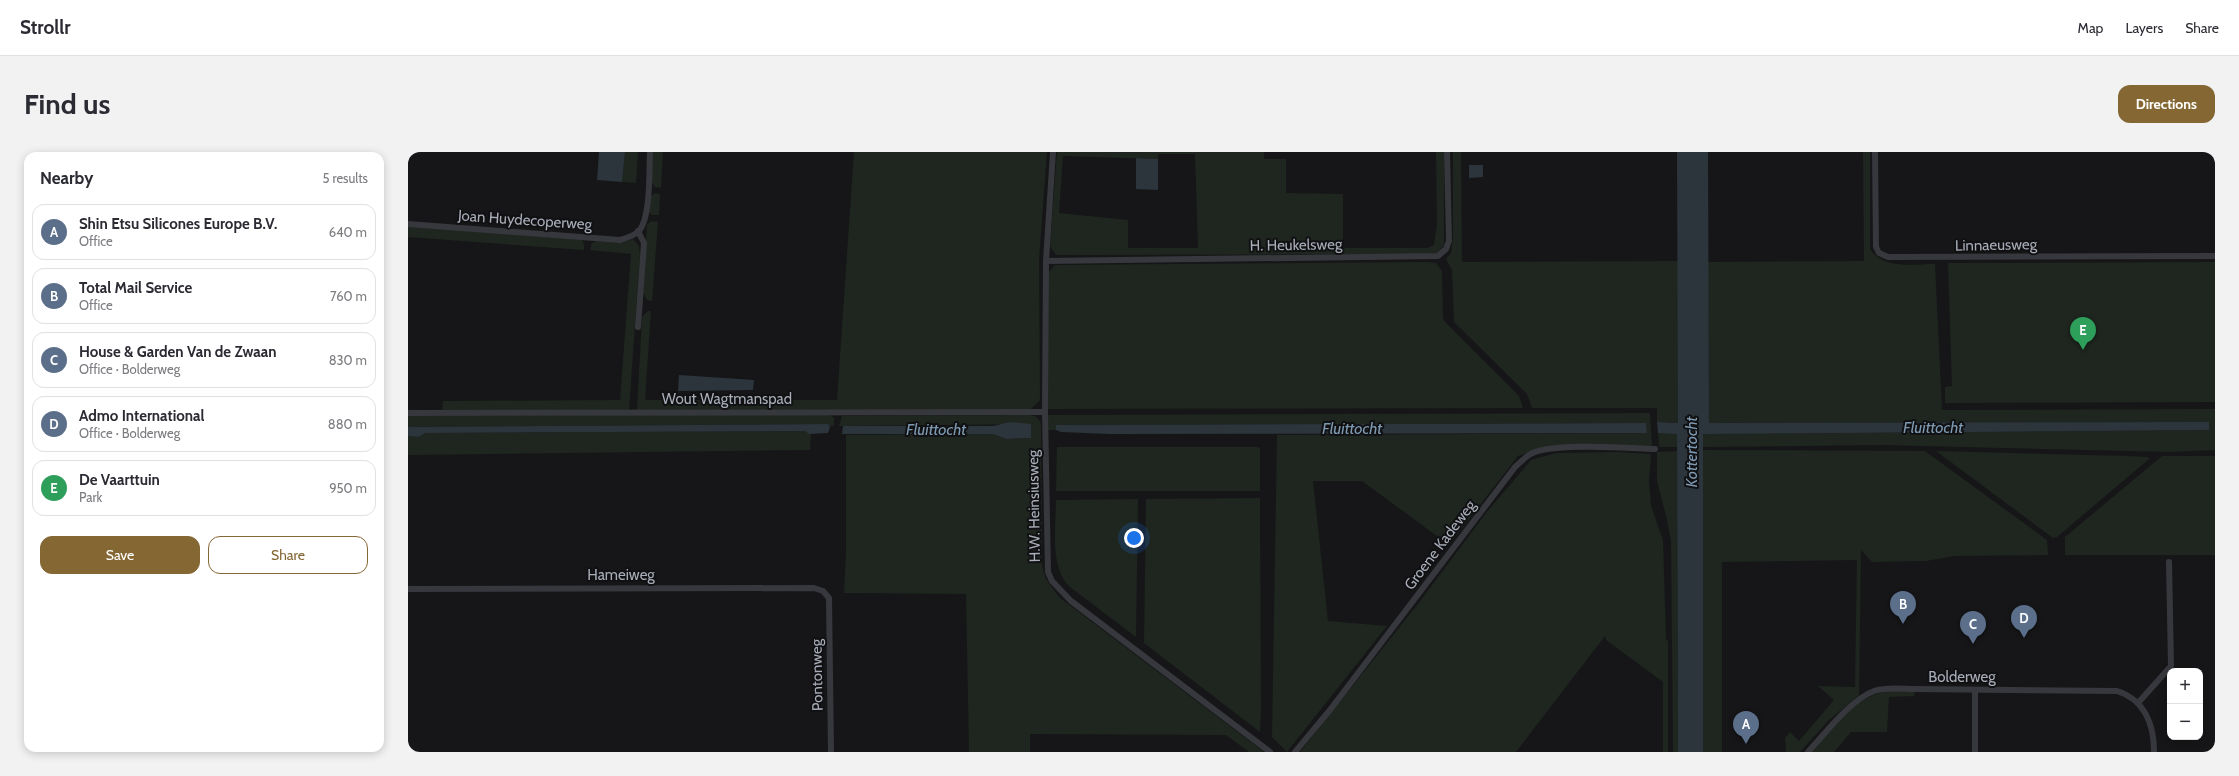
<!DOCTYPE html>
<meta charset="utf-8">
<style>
body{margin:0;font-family:Cabin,sans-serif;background:#f2f2f3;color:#2b2b33}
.controls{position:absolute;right:12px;bottom:12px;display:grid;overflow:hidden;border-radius:8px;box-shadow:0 2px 10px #0003}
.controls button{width:36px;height:36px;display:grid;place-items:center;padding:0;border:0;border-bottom:1px solid #e1e1e2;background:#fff;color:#2b2b33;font:20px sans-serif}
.you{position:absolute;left:726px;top:386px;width:14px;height:14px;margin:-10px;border:3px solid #fff;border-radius:50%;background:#1a73e8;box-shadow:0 0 0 6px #1a73e833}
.badge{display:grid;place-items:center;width:26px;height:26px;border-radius:50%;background:#856733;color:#fff;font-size:13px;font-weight:700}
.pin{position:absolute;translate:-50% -33px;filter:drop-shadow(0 1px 2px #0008)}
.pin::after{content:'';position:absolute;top:21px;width:14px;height:12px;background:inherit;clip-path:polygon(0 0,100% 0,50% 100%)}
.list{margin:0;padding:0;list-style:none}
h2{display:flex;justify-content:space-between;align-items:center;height:52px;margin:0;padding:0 16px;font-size:17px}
h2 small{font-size:13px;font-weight:400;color:#7c7c81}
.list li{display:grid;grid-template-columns:26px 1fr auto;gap:12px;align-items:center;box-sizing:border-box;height:56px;margin:0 8px 8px;padding:0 8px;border:1px solid #e1e1e2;border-radius:12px}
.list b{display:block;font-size:15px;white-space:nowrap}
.list p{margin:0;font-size:13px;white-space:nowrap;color:#7c7c81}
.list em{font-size:13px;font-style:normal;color:#7c7c81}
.actions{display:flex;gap:8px;padding:12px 16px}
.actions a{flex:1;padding:9px 0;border:1px solid #856733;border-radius:12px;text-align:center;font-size:14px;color:#856733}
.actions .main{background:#856733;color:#fff}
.map{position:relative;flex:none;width:1807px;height:600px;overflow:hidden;border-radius:12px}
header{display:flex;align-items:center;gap:24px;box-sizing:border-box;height:56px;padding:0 20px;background:#fff;border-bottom:1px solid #e1e1e2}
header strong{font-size:19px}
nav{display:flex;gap:22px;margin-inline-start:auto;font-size:14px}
.intro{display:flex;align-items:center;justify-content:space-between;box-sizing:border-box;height:96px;padding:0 24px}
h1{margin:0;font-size:28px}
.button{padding:10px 18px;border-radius:12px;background:#856733;color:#fff;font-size:14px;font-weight:700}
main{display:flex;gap:24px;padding:0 24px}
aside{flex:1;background:#fff;border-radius:12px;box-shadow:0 2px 10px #0003}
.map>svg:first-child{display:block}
.green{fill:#1e261f;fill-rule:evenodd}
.water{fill:#2c353c}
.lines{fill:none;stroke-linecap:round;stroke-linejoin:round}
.street{stroke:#37383d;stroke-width:6}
.labels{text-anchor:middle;stroke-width:4;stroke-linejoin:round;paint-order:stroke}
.street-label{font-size:15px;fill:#a8adb8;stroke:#111113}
.water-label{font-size:16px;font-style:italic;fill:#7f9bb3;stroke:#111113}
</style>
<header>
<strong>Strollr</strong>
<nav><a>Map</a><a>Layers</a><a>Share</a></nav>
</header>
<div class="intro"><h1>Find us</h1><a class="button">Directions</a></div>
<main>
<aside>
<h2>Nearby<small>5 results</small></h2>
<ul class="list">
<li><span class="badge" style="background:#5c6f8a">A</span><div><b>Shin Etsu Silicones Europe B.V.</b><p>Office</p></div><em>640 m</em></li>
<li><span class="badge" style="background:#5c6f8a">B</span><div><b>Total Mail Service</b><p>Office</p></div><em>760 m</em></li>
<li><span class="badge" style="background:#5c6f8a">C</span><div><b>House &amp; Garden Van de Zwaan</b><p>Office · Bolderweg</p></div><em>830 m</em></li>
<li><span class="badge" style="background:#5c6f8a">D</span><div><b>Admo International</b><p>Office · Bolderweg</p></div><em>880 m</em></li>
<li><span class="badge" style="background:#2e9e5b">E</span><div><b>De Vaarttuin</b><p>Park</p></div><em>950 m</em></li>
</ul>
<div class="actions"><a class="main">Save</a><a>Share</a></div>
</aside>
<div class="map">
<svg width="1807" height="600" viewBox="0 0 1807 600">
<rect width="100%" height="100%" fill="#161618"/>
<!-- green -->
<g class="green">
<polygon points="217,0 230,0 228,31 214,30"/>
<polygon points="245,0 255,0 253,36 247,35 243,30"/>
<polygon points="446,0 639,0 631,107 632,248 623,257 229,258 234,165 240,159 243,159 237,248 429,248"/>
<path d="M649,0h207v7h22v34l57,1v54h84l7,-3 3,-22 -1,-71h8v93l-6,8 -20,1 -362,1 -6,-9zM750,2h37l3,94h-70v-28l-69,-7 4,-57 95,3z"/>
<polygon points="1045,0 1053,0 1054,110 1270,109 1270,271 1249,270 1249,256 1124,256 1119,242 1046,170 1044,118 1038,107 1043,101 1045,86"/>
<path d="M1455,0h7v97c14,21 43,15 65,15l7,146 273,-1v41l-44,2 -289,-7 -179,2v-13l506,-4v-8l-500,1 -1,-161 156,-1z"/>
<polygon points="247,41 252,42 251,63 244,63 241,60 242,45"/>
<polygon points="244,69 250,70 244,149 239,148 235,141 239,72"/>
<polygon points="0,74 174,88 176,92 176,98 0,85"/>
<polygon points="225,87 231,94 232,102 221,258 34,259 35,249 212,248 223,102 182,98 184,91 189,89 214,91"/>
<polygon points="1021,110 1028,111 1034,119 1035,166 1037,170 1111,244 1115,256 639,257 640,121 647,113"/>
<polygon points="1807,110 1807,250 1537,251 1537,235 1544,234 1540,111"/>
<polygon points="1242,261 1244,294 1133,296 1110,304 1041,393 954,329 905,329 920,469 979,474 879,600 864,585 869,283 1239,281 1238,271 648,273 648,278 639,278 639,263"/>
<polygon points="421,262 426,266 426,274 420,274 419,272 0,275 0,264"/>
<path d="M620,263c7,0 12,3 13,10l1,141 4,13 13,18 205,155h-15l-23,-17 -196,-1v18h-61l-3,-158 -122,-1 2,-40v-118l147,-1 13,5 25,-1v-14l-192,2 3,-10z"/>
<polygon points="397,279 403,281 402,298 0,303 0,284 11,285 17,281"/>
<polygon points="1266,280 1269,281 1269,295 1251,295 1250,281"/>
<polygon points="649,295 849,295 852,296 852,339 648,339"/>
<polygon points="1294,298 1517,299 1639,388 1640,403 1546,404 1518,409 1464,410 1453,398 1451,543 1421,568 1392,600 1378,600 1377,586 1382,580 1391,589 1426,548 1410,534 1447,535 1449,408 1314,410 1314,600 1295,600"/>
<polygon points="1269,299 1270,600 1265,600 1263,389 1259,368 1249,329 1249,300"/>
<polygon points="1528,299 1718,304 1740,305 1741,307 1649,385 1645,386"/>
<polygon points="1211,300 1243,302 1241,329 1243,354 1255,388 1258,488 1260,489 1260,600 1255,600 1255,530 1198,488 1197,484 1108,600 892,600 1013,448 1078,361 1123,308 1148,301"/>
<polygon points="1754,304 1807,304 1807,403 1657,403 1657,385"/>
<polygon points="852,346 853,558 852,580 736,491 738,347"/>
<path d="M730,347l-2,138 -66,-50c-21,-20 -14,-60 -14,-87z"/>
<path d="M1507,539l-1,5 -25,1 -2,35h-36l-17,20h-22c19,-21 42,-55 72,-60 10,-2 21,-1 31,-1z"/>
</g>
<!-- water -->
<g class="water">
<polygon points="191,0 217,0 214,30 189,28"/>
<polygon points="1269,0 1300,0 1301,271 1801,270 1801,278 1295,282 1295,600 1270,600 1269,282 1250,281 1249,270 1270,271"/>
<polygon points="728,6 750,7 750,38 728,37"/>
<polygon points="1061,13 1075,13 1075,25 1061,26"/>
<polygon points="271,223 346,228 345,238 270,239"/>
<polygon points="602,270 623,272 623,286 598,287 585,282 434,282 435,274 585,274"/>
<polygon points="1238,271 1239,281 702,282 653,280 648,278 648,273"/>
<polygon points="420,272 422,275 420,281 401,282 397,279 17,281 11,285 0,284 0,275"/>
</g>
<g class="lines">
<!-- street -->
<g class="street">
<polyline points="645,0 638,109 637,260 640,420 644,429 663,449 862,600"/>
<polyline points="1467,0 1468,95 1471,101 1480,105 1807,104"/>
<path d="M0,72l212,16c7,-2 14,-4 19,-9 12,-14 10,-60 11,-79"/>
<polyline points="638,109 1030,104 1038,97 1041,89 1039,0"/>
<polyline points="230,175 236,91 230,79"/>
<polyline points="0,261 637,260"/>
<polyline points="0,437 406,436 415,439 421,446 423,600"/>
<polyline points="1730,551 1763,514 1761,410"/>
<path d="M887,600l35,-42 185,-243c5,-4 9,-9 14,-12 19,-13 100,-7 126,-6"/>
<path d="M1400,600c17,-18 42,-52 66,-61 11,-4 28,-2 40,-2l203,2c28,9 37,34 37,61"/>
<polyline points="1567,600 1567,538"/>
</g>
</g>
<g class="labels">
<!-- street labels -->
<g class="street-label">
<text transform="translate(117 68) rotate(4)" y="5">Joan Huydecoperweg</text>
<text transform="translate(888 93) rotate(-1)" y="5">H. Heukelsweg</text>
<text transform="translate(1588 93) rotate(-1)" y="5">Linnaeusweg</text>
<text x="319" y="252">Wout Wagtmanspad</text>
<text transform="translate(626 354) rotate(-91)" y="5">H.W. Heinsiusweg</text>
<text transform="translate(1032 393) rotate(-53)" y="5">Groene Kadeweg</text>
<text x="213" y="428">Hameiweg</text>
<text transform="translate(409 523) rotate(-91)" y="5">Pontonweg</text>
<text x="1554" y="530">Bolderweg</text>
</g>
<!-- water labels -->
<g class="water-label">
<text x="1525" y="281">Fluittocht</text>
<text x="944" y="282">Fluittocht</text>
<text x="528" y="283">Fluittocht</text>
<text transform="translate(1283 300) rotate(-90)" y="6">Kottertocht</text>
</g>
</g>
</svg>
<div class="controls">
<button>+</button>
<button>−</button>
</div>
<div class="you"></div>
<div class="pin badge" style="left:1338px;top:592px;background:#5c6f8a">A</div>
<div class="pin badge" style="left:1495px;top:472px;background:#5c6f8a">B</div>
<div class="pin badge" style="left:1565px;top:492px;background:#5c6f8a">C</div>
<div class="pin badge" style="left:1616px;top:486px;background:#5c6f8a">D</div>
<div class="pin badge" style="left:1675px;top:198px;background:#2e9e5b">E</div>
</div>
</main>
